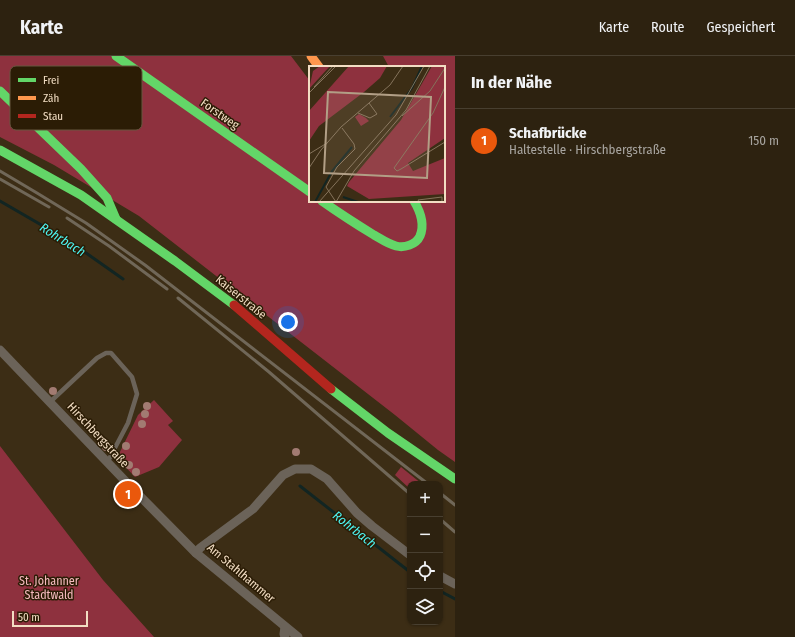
<!DOCTYPE html>
<html lang="de">
<meta charset="utf-8">
<style>
body{margin:0;font-family:"Fira Sans Condensed",sans-serif;background:#392f1e;color:#f1f3f6}
.controls{position:absolute;right:12px;bottom:12px;display:grid;overflow:hidden;border-radius:8px;box-shadow:0 1px 3px #0004}
.controls button{width:36px;height:36px;display:grid;place-items:center;padding:0;border:0;border-bottom:1px solid #483f30;background:#2d2210;color:#f1f3f6;font:20px sans-serif}
.scale{position:absolute;left:12px;bottom:10px;width:76px;box-sizing:border-box;padding-left:4px;border:2px solid #f2ddc3;border-top:0;font-size:11px;line-height:14px;white-space:nowrap;color:#f2ddc3;-webkit-text-stroke:3px #2b1c05;paint-order:stroke}
.you{position:absolute;left:288px;top:266px;width:14px;height:14px;margin:-10px;border:3px solid #fff;border-radius:50%;background:#1a73e8;box-shadow:0 0 0 6px #1a73e833}
.badge{display:grid;place-items:center;width:26px;height:26px;border-radius:50%;background:#ea580c;color:#fff;font-size:13px;font-weight:700}
.pin{position:absolute;translate:-50% -50%;border:2px solid #fff;box-shadow:0 1px 4px #0006}
.list{margin:0;padding:0;list-style:none}
h2{display:flex;justify-content:space-between;align-items:center;height:52px;margin:0;padding:0 16px;font-size:17px}
h2 small{font-size:13px;font-weight:400;color:#a7a49f}
.list li{display:grid;grid-template-columns:26px 1fr auto;gap:12px;align-items:center;box-sizing:border-box;height:64px;padding:0 16px;border-top:1px solid #483f30}
.list b{display:block;font-size:15px;white-space:nowrap}
.list p{margin:0;font-size:13px;white-space:nowrap;color:#a7a49f}
.list em{font-size:13px;font-style:normal;color:#a7a49f}
.icon{flex:none;width:22px;height:22px;fill:none;stroke:currentColor;stroke-width:2;stroke-linecap:round;stroke-linejoin:round}
.map{position:relative;flex:none;width:455px;height:581px;overflow:hidden}
header{display:flex;align-items:center;gap:24px;box-sizing:border-box;height:56px;padding:0 20px;background:#2d2210;border-bottom:1px solid #483f30}
header strong{font-size:19px}
nav{display:flex;gap:22px;margin-inline-start:auto;font-size:14px}
main{display:flex}
aside{flex:1;background:#2d2210}
.map>svg:first-child{display:block}
.green{fill:#8e313e}
.lines{fill:none;stroke-linecap:round;stroke-linejoin:round}
.stream{stroke:#122522;stroke-width:3}
.lane{stroke:#6b6359;stroke-width:4.5}
.street{stroke:#6b6359;stroke-width:9}
.fast{stroke:#63d668;stroke-width:9}
.slow{stroke:#ff974d;stroke-width:9}
.jam{stroke:#b3261e;stroke-width:9}
.rail{stroke:#706758;stroke-width:3}
.tree{fill:#a27b72}
.labels{text-anchor:middle;stroke-width:3;stroke-linejoin:round;paint-order:stroke}
.street-label{font-size:12px;fill:#f2ddc3;stroke:#2b1c05}
.park-label{font-size:12px;fill:#f5babe;stroke:#2b1c05}
.water-label{font-size:13px;font-style:italic;fill:#4df7f5;stroke:#2b1c05}
.inset-river{fill:none;stroke:#122522;stroke-width:2}
.inset-road{fill:none;stroke:#85735b;stroke-width:1}
.view{fill:#b29f86;fill-opacity:0.15;stroke:#b29f86;stroke-width:2}
.inset-edge{fill:none;stroke:#f2ddc3;stroke-width:2}
.key{fill:#2b1c05;stroke:#67563e;stroke-width:1}
.key-label{font-size:11px;fill:#f2ddc3}
</style>
<header>
<strong>Karte</strong>
<nav><a>Karte</a><a>Route</a><a>Gespeichert</a></nav>
</header>
<main>
<div class="map">
<svg width="455" height="581" viewBox="0 0 455 581">
<rect width="100%" height="100%" fill="#3c2d15"/>
<!-- green -->
<g class="green">
<polygon points="0,0 291,0 310,25 310,145 444,145 444,11 389,11 383,0 455,0 455,406 438,394 395,359 139,160 54,109 0,81"/>
<polygon points="154,344 173,365 168,369 182,384 159,411 135,421 117,402 138,359"/>
<polygon points="0,390 103,524 154,581 0,581"/>
<polygon points="401,411 422,428 410,428 410,433 395,419"/>
</g>
<g class="lines">
<!-- stream -->
<g class="stream">
<polyline points="0,145 69,185 123,223"/>
<polyline points="300,430 410,516"/>
<polyline points="440,535 455,543"/>
</g>
<!-- lane -->
<polyline class="lane" points="50,346 97,302 106,297 111,297 132,321 137,338 128,367 107,407"/>
<!-- street -->
<g class="street">
<polyline points="0,294 131,431 196,497 298,581"/>
<polyline points="196,497 200,492 253,453 283,419 295,413 311,413 327,423 357,457 372,470 410,499"/>
<polyline points="440,520 455,528"/>
<polyline points="285,581 284,578 285,571"/>
</g>
<!-- fast -->
<g class="fast">
<polyline points="116,0 310,136"/>
<polyline points="0,35 81,113 107,142 116,163"/>
<polyline points="0,94 81,139 175,205 234,249"/>
<path d="M322,145c17,12 34,23 52,34 7,4 14,9 22,11 8,2 20,-1 24,-10 5,-12 0,-25 -6,-35"/>
<polyline points="331,333 388,377 455,423"/>
</g>
<!-- slow -->
<polyline class="slow" points="311,0 319,11"/>
<!-- jam -->
<polyline class="jam" points="234,249 331,333"/>
<!-- rail -->
<g class="rail">
<polyline points="0,115 37,137 86,167 145,209 428,428"/>
<polyline points="0,123 49,151"/>
<polyline points="67,162 109,190 167,233"/>
<polyline points="178,242 269,316 410,438"/>
<polyline points="440,437 455,449"/>
<polyline points="440,463 455,476"/>
</g>
</g>
<!-- trees -->
<g class="tree">
<circle cx="53" cy="335" r="4"/>
<circle cx="147" cy="350" r="4"/>
<circle cx="145" cy="358" r="4"/>
<circle cx="142" cy="368" r="4"/>
<circle cx="126" cy="390" r="4"/>
<circle cx="106" cy="391" r="4"/>
<circle cx="296" cy="396" r="4"/>
<circle cx="129" cy="409" r="4"/>
<circle cx="136" cy="416" r="4"/>
</g>
<g class="labels">
<!-- street labels -->
<g class="street-label">
<text transform="translate(220 58) rotate(35)" y="4">Forstweg</text>
<text transform="translate(241 241) rotate(39)" y="4">Kaiserstraße</text>
<text transform="translate(98 379) rotate(47)" y="4">Hirschbergstraße</text>
<text transform="translate(241 517) rotate(40)" y="4">Am Stahlhammer</text>
</g>
<!-- park labels -->
<g class="park-label">
<text x="49" y="529">St. Johanner<tspan x="49" dy="14">Stadtwald</tspan></text>
</g>
<!-- water labels -->
<g class="water-label">
<text transform="translate(63 183) rotate(32)" y="5">Rohrbach</text>
<text transform="translate(355 473) rotate(38)" y="5">Rohrbach</text>
</g>
</g>
<!-- overview -->
<g transform="translate(309 10)">
<rect width="136" height="136" fill="#3c2d15"/>
<path d="M11,0h10l-21,23 4,-18zM40,0h38l-7,12 -16,14 -45,34 -10,15v-30zM123,0h13v72l-37,25 5,8 32,-13v36l-76,5 -22,-13 2,-4 52,-62zM50,48l7,4 3,3 -8,5 -6,-9z" fill="#8e313e"/>
<path class="inset-river" d="M81,51l22,-29 10,-22M34,131l15,5M6,136l17,-31 20,-24"/>
<path class="inset-road" d="M5,21l19,-21M136,21l-12,26 -39,55 3,3 4,-2 44,-27M0,27l27,-27M49,47l12,5 7,-4 -8,-11M93,50l28,-25 15,-23M0,88l18,-11M0,102l12,-18 20,-23 49,-42 13,-19M10,136l77,-87 28,-49M27,136l-10,-15 11,-20 18,-18 -1,-5 -12,-16M27,136l18,-31 52,-61 24,-44M110,136l-1,-2 24,-3v4"/>
<path class="view" d="M19,26l103,5 -4,81 -103,-5z"/>
<rect width="136" height="136" class="inset-edge"/>
</g>
<!-- legend -->
<rect x="10" y="10" width="132" height="64" rx="6" class="key"/>
<rect x="18" y="22" width="18" height="4" fill="#63d668"/>
<rect x="18" y="40" width="18" height="4" fill="#ff974d"/>
<rect x="18" y="58" width="18" height="4" fill="#b3261e"/>
<g class="key-label">
<text x="43" y="28">Frei</text>
<text x="43" y="46">Zäh</text>
<text x="43" y="64">Stau</text>
</g>
</svg>
<div class="controls">
<button>+</button>
<button>−</button>
<button><svg class="icon" aria-label="locate" viewBox="0 0 24 24"><circle cx="12" cy="12" r="6"/><path d="M12 2v4M12 18v4M2 12h4M18 12h4"/></svg></button>
<button><svg class="icon" aria-label="layers" viewBox="0 0 24 24"><path d="M12 4l9 5-9 5-9-5zM3 14l9 5 9-5"/></svg></button>
</div>
<div class="scale">50 m</div>
<div class="you"></div>
<div class="pin badge" style="left:128px;top:438px">1</div>
</div>
<aside>
<h2>In der Nähe<small></small></h2>
<ul class="list">
<li><span class="badge">1</span><div><b>Schafbrücke</b><p>Haltestelle · Hirschbergstraße</p></div><em>150 m</em></li>
</ul>
</aside>
</main>
